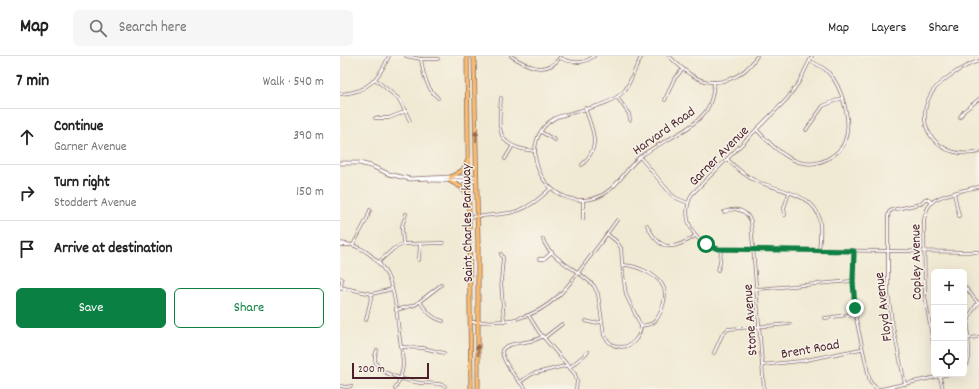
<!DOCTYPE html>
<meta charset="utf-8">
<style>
body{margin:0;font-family:Dekko,sans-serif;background:#f6f6f6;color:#222}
.controls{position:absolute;right:12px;bottom:12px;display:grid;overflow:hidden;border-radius:6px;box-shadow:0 4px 16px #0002}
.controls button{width:36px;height:36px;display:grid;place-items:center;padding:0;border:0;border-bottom:1px solid #e0e0e0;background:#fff;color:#222;font:20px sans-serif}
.scale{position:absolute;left:12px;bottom:10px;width:77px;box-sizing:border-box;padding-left:4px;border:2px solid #4a1f2b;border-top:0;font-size:11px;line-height:14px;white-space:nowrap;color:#4a1f2b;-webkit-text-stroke:3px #f7f3e8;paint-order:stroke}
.stop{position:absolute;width:12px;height:12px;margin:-9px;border:3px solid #0b8043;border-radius:50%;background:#fff}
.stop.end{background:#0b8043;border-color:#fff;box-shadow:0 1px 4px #0008}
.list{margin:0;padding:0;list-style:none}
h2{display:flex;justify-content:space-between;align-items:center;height:52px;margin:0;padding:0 16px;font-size:17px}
h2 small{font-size:13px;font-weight:400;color:#767676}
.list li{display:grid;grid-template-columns:26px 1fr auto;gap:12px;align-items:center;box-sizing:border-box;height:56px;padding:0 16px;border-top:1px solid #e0e0e0}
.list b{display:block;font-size:15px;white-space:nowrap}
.list p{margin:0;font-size:13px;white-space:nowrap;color:#767676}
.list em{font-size:13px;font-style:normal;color:#767676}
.actions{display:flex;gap:8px;padding:12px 16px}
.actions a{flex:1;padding:9px 0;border:1px solid #0b8043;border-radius:6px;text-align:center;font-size:14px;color:#0b8043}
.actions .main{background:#0b8043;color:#fff}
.icon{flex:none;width:22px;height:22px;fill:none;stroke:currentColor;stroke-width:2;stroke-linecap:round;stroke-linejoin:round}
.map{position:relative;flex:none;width:639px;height:333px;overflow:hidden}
header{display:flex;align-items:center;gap:24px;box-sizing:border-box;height:56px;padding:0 20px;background:#fff;border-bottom:1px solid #e0e0e0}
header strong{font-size:19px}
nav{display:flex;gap:22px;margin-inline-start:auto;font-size:14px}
.search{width:280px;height:36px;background:#f6f6f6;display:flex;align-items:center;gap:10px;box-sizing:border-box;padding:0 14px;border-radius:6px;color:#767676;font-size:15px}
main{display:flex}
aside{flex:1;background:#fff}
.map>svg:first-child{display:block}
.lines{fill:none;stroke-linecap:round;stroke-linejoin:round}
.minor-casing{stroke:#846666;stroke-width:3.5}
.tertiary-casing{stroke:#846666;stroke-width:4.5}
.primary-casing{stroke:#846666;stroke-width:5}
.minor{stroke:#fff;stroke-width:2}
.tertiary{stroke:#fff;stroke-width:3}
.primary{stroke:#fbbd6e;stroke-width:3.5}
.oneway{fill:#9a6649}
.route{stroke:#0b8043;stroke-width:5}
.labels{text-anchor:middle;stroke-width:3;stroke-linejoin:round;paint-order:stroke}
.street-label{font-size:14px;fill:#4a1f2b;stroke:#f7f3e8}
</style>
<header>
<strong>Map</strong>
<div class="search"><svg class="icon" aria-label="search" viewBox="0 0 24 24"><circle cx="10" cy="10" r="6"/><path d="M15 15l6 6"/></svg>Search here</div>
<nav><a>Map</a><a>Layers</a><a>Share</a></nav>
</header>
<main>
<aside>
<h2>7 min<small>Walk · 540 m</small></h2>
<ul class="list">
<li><svg class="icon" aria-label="ahead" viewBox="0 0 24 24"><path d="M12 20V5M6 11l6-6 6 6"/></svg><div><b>Continue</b><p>Garner Avenue</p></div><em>390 m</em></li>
<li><svg class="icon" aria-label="right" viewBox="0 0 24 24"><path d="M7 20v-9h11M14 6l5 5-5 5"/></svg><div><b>Turn right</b><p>Stoddert Avenue</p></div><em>150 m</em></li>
<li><svg class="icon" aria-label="arrive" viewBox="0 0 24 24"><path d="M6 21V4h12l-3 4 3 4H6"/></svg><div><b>Arrive at destination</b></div></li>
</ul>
<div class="actions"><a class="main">Save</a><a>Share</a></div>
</aside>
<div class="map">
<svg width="639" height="333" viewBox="0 0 639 333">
<rect width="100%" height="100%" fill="#f7f3e8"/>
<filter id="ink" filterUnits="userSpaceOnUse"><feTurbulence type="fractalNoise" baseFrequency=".025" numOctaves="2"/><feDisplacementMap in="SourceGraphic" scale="8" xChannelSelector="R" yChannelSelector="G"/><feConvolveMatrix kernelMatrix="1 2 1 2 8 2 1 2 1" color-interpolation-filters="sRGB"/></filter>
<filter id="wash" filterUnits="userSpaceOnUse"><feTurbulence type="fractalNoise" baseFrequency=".012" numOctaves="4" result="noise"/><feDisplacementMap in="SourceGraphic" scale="16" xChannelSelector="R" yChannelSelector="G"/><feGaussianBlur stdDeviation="0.9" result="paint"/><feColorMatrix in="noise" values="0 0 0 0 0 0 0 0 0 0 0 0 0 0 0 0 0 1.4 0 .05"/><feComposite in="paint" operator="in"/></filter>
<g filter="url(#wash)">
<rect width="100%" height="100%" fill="#f0e9d3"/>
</g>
<g filter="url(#ink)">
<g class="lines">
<defs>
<g id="minor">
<polyline points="66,0 81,3 98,3"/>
<path d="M171,0c16,10 36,21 50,0"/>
<path d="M302,0c-7,11 -10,24 -17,34 -14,17 -50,20 -70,28 -39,22 -16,83 27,82 9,0 18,-3 25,-8 14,-10 21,-26 34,-36 21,-16 48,-23 65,-45 6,-9 7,-19 8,-29"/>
<path d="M329,0c7,7 15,15 24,20 23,14 51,2 64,-20"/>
<path d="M472,0l-13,26 -12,17 -95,95c-12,23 0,49 26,55l261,3"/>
<path d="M220,2c12,5 23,7 34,-2"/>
<path d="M81,3c2,14 5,29 17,39"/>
<path d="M639,5c-14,4 -41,20 -48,33 -20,35 11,67 48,58"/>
<polyline points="36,24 59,43 70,65"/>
<path d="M0,38c26,-1 39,-15 49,-38"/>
<polyline points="277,41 289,58 290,64"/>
<path d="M161,42c-3,33 -5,50 34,53"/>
<polyline points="325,44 334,23 343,13"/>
<polyline points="620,61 624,55 639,43"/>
<polyline points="35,62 49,62 66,55"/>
<path d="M417,74c18,20 44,45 72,28 7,-4 14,-10 16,-18 7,-18 -3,-54 -17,-68 -5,-5 -11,-8 -18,-11"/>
<polyline points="466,74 483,50 502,42"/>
<polyline points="201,76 215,84"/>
<polyline points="300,101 331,138 336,142 348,147"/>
<polyline points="165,103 172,91"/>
<path d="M387,103c9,9 18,17 29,22 19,8 54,13 62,33 4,11 2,25 1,37"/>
<path d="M242,109c20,-20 11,-33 3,-57"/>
<polyline points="614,137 619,160"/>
<polyline points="243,144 243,163"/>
<path d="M384,156c11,-5 21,-3 27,9l13,168"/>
<polyline points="445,159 444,152 449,137"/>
<path d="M129,161c39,-4 51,1 82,-29"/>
<path d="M307,169c12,26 26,26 48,11"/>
<path d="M203,183c4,18 39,33 51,47l4,8 6,41c10,20 35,13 37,-9l-15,-31 -3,-21 -2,-26 -5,-7 -9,-7"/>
<path d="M0,187c14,1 28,8 38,19 17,18 18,47 21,70 1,11 4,22 4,34 -1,8 -4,16 -8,23"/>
<polyline points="63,188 62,170 66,158"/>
<polyline points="0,189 9,189"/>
<polyline points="13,189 27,163 30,154"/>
<polyline points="514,195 513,225 515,258 530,326 536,332 541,333 610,318"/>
<polyline points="161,198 163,202 161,225 164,265"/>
<polyline points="199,203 204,203 212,196"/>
<polyline points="79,204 80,188"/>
<polyline points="39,206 53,193 63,188 103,187"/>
<path d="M283,209c12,0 34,9 40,21 5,9 -1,27 -8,35 -3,4 -9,4 -14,5"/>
<polyline points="378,214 380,207 381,193"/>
<polyline points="0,222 2,223 1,232"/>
<polyline points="0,231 32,238 52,233"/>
<polyline points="626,232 638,247"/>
<polyline points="416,233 512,225"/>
<path d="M80,246c6,8 11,16 23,19"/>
<polyline points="56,254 75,249 101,229"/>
<polyline points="189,260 199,276 235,318 237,325 236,333"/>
<polyline points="485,262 515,258"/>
<polyline points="26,264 32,238"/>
<polyline points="246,265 253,267 261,266"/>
<path d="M130,266c17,-1 33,1 49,-4 32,-8 49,-31 67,-56 11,-14 21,-28 31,-42"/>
<polyline points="204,282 222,268"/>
<polyline points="629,282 639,281"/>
<polyline points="61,291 83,292 104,297"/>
<path d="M594,293l-9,-53 -1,-76c3,-21 15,-23 33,-28 7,-2 15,-4 22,-5"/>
<path d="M37,294c-1,3 -3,6 -2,9 0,15 34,22 45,24 9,1 17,-1 25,3"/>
<polyline points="374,297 382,279 388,273 450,268"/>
<polyline points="422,309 461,305 521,293"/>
<polyline points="230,311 248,296"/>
<path d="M624,313c15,-18 -9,-42 15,-67"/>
<polyline points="599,318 603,333"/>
<polyline points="180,326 192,318 229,309"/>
<polyline points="565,328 552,266 548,237 548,160 549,156 552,154 580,148 585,143 588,143 591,146"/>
<polyline points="0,330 7,331 11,330"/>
<path d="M186,333c-8,-8 -24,-27 -24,-39 8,-10 29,-5 41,-14"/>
</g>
<g id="tertiary">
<polyline points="0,107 19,107 31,110 49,118 70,123 111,121 136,121"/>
<polyline points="90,124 136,125"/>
</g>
<g id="primary">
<polyline points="127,0 131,333"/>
<polyline points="134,0 138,188 138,333"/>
<polyline points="111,121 123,114 128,104"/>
<polyline points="110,125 121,131 129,141"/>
</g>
</defs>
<!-- minor casing -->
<use href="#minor" class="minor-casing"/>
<!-- tertiary casing -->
<use href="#tertiary" class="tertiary-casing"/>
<!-- primary casing -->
<use href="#primary" class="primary-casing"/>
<!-- minor -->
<use href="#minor" class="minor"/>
<!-- tertiary -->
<use href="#tertiary" class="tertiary"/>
<!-- primary -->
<use href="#primary" class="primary"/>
</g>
<!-- one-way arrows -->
<defs><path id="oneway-solid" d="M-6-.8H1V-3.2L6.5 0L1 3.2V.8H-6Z"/></defs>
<g class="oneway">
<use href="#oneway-solid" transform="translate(136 80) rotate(-90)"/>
<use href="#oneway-solid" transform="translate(138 294) rotate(-92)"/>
</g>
</g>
<g class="lines" filter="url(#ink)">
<!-- route -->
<polyline class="route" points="366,188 378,193 514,195 513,225 515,252"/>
</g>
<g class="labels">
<!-- street labels -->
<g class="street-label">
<text transform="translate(323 74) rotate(-35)" y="5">Harvard Road</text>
<text transform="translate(378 99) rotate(-45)" y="5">Garner Avenue</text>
<text transform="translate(126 167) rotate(-91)" y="5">Saint Charles Parkway</text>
<text transform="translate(575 206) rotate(-91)" y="5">Copley Avenue</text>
<text transform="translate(542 251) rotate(-97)" y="5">Floyd Avenue</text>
<text transform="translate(409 264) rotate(-94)" y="5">Stone Avenue</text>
<text transform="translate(470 292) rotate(-10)" y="5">Brent Road</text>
</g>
</g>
</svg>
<div class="controls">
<button>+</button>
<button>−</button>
<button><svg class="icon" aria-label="locate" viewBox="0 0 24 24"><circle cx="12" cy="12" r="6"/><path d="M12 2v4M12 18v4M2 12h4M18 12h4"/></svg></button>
</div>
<div class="scale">200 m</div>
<div class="stop" style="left:366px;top:188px"></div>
<div class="stop end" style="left:515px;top:252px"></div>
</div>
</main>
